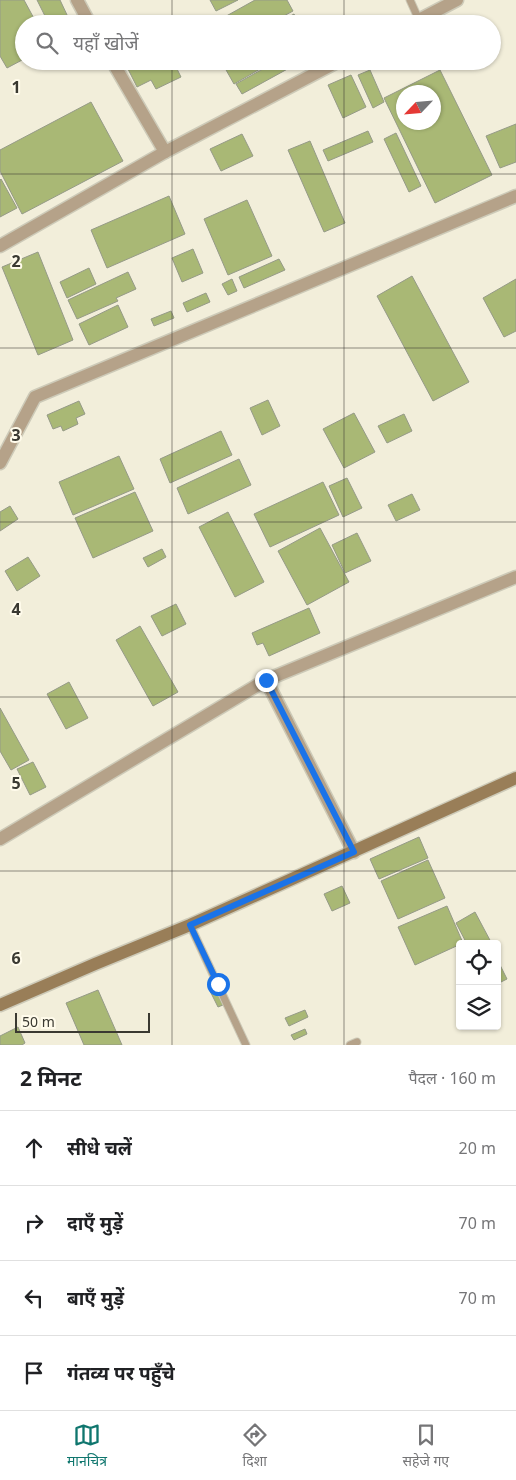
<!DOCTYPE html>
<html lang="hi">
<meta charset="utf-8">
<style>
body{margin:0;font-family:"Noto Sans","Noto Sans Devanagari",sans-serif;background:#f6f6f6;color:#202124}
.controls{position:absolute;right:15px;bottom:15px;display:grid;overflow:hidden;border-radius:5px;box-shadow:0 1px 4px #0004}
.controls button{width:45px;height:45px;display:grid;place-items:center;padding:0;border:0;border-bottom:1px solid #e0e0e0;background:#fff;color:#202124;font:25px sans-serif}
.compass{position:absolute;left:396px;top:85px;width:45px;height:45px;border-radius:50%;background:#fff;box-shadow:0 1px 4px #0004;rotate:244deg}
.scale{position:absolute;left:15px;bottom:12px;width:135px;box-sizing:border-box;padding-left:5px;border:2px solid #3a3931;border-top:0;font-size:14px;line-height:18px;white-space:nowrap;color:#3a3931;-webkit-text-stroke:4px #fffbeb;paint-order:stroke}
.stop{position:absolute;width:15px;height:15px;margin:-11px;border:4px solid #1a73e8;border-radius:50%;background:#fff}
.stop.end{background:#1a73e8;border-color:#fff;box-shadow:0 1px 5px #0008}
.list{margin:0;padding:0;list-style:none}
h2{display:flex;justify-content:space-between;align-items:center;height:65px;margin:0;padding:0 20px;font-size:21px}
h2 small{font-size:16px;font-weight:400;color:#757577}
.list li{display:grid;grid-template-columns:32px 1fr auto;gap:15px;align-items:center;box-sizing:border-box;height:75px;padding:0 20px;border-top:1px solid #e0e0e0}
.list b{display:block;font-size:19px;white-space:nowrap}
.list em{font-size:16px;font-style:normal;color:#757577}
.icon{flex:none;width:28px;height:28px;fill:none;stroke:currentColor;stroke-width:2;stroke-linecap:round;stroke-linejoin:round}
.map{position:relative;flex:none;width:516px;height:1045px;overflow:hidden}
.search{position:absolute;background:#fff;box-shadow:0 1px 4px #0004;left:15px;right:15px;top:15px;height:55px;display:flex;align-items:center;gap:12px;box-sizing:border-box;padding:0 18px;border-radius:28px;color:#757577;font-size:19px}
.sheet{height:365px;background:#fff}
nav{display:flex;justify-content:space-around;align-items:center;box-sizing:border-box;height:70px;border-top:1px solid #e0e0e0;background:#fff;font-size:14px;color:#757577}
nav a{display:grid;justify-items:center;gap:2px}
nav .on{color:#0f766e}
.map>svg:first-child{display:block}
.building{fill:#a9b875;stroke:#959a87;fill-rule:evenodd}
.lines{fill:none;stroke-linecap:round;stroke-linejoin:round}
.lane-casing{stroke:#cdcab8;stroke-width:9}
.street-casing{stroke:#cdcab8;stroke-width:15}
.secondary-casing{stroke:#cdcab8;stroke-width:15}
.lane{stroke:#b5a289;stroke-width:7}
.street{stroke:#b5a289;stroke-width:12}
.secondary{stroke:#997e58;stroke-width:12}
.route{stroke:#1a73e8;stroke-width:6}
.grid{fill:none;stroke:#3a3931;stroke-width:1;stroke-opacity:0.55}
.grid-label{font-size:16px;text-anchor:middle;font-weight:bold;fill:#3a3931;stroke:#fffbeb;stroke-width:4;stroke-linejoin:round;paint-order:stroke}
</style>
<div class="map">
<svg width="516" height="1045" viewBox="0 0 516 1045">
<rect width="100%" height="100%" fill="#f2eeda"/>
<!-- building -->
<g class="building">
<polygon points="0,0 24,0 37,24 24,24 24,59 7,68 0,56"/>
<polygon points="37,0 60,0 68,17 56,24 49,24"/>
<polygon points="210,0 238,0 216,11"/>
<polygon points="255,0 287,0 293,11 269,24 212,24"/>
<polygon points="294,14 299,24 276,24"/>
<polygon points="130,61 193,61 177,69 181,77 156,89 151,80 137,87 125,63"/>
<polygon points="221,61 274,61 234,84"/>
<polygon points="277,61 302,61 242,94 236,84"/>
<polygon points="370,70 384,102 373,108 358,75"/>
<path d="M440,70l52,105 -57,28 -51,-105zM404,92h30v30h-30z"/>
<polygon points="351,75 366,107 343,118 328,85"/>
<polygon points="91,102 123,161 22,214 0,171 0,150"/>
<polygon points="516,124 516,162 500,168 486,136"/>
<polygon points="368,131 373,142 328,161 323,150"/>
<polygon points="396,133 421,186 409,192 384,139"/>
<polygon points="242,134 253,156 221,171 210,149"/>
<polygon points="310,141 345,223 324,232 288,150"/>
<polygon points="1,179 17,208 0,217 0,180"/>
<polygon points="169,196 185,234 107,268 91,230"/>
<polygon points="247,200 272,256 228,275 204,219"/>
<polygon points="193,249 203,273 182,282 172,258"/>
<polygon points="38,252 73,340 38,355 2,267"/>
<polygon points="279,259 285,270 244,288 239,277"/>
<polygon points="89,268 96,284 67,298 60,282"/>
<polygon points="128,272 136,289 116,298 118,301 77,319 68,300"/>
<polygon points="412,276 469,382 433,401 377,296"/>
<polygon points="232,279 237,291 228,295 222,284"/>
<polygon points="516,279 516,331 504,337 483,298"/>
<polygon points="206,293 210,302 187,312 183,303"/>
<polygon points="118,305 128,327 89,345 79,324"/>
<polygon points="171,311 174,318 154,326 151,319"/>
<polygon points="268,400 280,426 262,435 250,408"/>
<polygon points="79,401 85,414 76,418 78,424 63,431 61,426 53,429 47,415"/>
<polygon points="354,413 375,452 344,468 323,429"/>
<polygon points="404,414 412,431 387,443 378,426"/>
<polygon points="221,431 232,455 170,483 160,459"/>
<polygon points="119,456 134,489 73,515 59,482"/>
<polygon points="239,459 251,485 188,514 177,488"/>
<polygon points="347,478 362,508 343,517 329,486"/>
<polygon points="323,482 339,515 270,547 254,514"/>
<polygon points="135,492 153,531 93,558 75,518"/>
<polygon points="412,494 420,510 396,521 388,505"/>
<polygon points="10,506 18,519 0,531 0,512"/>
<polygon points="228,512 264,582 235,597 199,527"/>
<polygon points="320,528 349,582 307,605 278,551"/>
<polygon points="357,533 371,561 345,573 332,545"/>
<polygon points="162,549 166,557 148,567 143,558"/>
<polygon points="28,557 40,576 17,591 5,571"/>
<polygon points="176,604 186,624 162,636 151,616"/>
<polygon points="309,608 320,633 269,656 263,643 257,645 252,633"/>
<polygon points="140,626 178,692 153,706 116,640"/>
<polygon points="69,682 88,718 66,729 47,694"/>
<polygon points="0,708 29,760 11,770 0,751"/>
<polygon points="33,762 46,787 30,795 17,769"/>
<polygon points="419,837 428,858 379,879 370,859"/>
<polygon points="428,860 445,898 398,919 381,881"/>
<polygon points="342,886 350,903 332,911 324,894"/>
<polygon points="447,906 463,943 415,965 398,927"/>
<polygon points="475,912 492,944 467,944 456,923"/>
<polygon points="498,961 507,979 497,984 497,962"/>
<polygon points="215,989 223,1005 218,1007 210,991"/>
<polygon points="98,990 122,1045 84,1045 66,1003"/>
<polygon points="305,1010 308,1017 289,1026 285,1018"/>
<polygon points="18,1027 25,1043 22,1045 0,1045 0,1036"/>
<polygon points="305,1029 307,1034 294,1040 291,1035"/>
</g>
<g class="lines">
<defs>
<g id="lane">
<polyline points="410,0 419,20"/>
<polyline points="190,925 246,1045"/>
<polyline points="350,1045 357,1042"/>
</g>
<g id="street">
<polyline points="77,0 90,24"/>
<polyline points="411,24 457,0"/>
<polyline points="112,61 165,152"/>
<polyline points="0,246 165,152 339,61"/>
<polyline points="0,463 35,397 516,196"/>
<polyline points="266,680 354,852"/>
<polyline points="0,839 266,680 516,577"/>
</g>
<polyline id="secondary" points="0,1005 95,964 190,925 516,778"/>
</defs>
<!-- lane casing -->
<use href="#lane" class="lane-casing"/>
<!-- street casing -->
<use href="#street" class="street-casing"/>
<!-- secondary casing -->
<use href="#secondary" class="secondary-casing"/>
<!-- lane -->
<use href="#lane" class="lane"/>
<!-- street -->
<use href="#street" class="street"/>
<!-- secondary -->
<use href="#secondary" class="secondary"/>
</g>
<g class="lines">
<!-- route -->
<polyline class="route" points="218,984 190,925 354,852 266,680"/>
</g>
<!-- grid -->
<path class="grid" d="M172,0v24M344,0v24M172,61v984M344,61v984M0,174h516M0,348h516M0,522h516M0,697h516M0,871h516"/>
<g class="grid-label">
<text x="16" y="93">1</text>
<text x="16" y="267">2</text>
<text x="16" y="441">3</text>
<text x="16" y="615">4</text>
<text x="16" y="789">5</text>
<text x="16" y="964">6</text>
</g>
</svg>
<div class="controls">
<button><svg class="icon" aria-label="locate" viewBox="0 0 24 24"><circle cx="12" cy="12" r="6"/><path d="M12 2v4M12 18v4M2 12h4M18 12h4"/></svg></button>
<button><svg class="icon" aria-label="layers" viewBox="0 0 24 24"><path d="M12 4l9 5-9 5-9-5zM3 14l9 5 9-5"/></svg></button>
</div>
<svg class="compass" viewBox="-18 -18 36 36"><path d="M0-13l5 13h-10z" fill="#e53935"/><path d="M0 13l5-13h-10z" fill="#757577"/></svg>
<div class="scale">50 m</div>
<div class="stop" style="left:218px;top:984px"></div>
<div class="stop end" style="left:266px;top:680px"></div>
<div class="search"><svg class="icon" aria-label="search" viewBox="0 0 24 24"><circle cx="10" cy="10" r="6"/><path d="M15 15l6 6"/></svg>यहाँ खोजें</div>
</div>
<section class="sheet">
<h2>2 मिनट<small>पैदल · 160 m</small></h2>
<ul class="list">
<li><svg class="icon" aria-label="ahead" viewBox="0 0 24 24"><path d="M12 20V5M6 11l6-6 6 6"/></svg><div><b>सीधे चलें</b></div><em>20 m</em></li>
<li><svg class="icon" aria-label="right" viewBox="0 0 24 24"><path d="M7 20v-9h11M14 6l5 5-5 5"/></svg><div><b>दाएँ मुड़ें</b></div><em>70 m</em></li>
<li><svg class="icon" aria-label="left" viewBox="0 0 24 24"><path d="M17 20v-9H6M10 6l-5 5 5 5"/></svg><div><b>बाएँ मुड़ें</b></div><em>70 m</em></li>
<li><svg class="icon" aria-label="arrive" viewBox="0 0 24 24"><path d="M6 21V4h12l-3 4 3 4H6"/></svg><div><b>गंतव्य पर पहुँचे</b></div></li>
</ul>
</section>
<nav>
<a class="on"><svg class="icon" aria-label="map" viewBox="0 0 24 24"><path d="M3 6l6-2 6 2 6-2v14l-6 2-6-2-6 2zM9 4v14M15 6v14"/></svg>मानचित्र</a>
<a><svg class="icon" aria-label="directions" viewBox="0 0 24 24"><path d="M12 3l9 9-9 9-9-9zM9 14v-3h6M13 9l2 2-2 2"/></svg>दिशा</a>
<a><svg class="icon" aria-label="saved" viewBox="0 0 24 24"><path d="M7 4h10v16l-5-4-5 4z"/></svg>सहेजे गए</a>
</nav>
